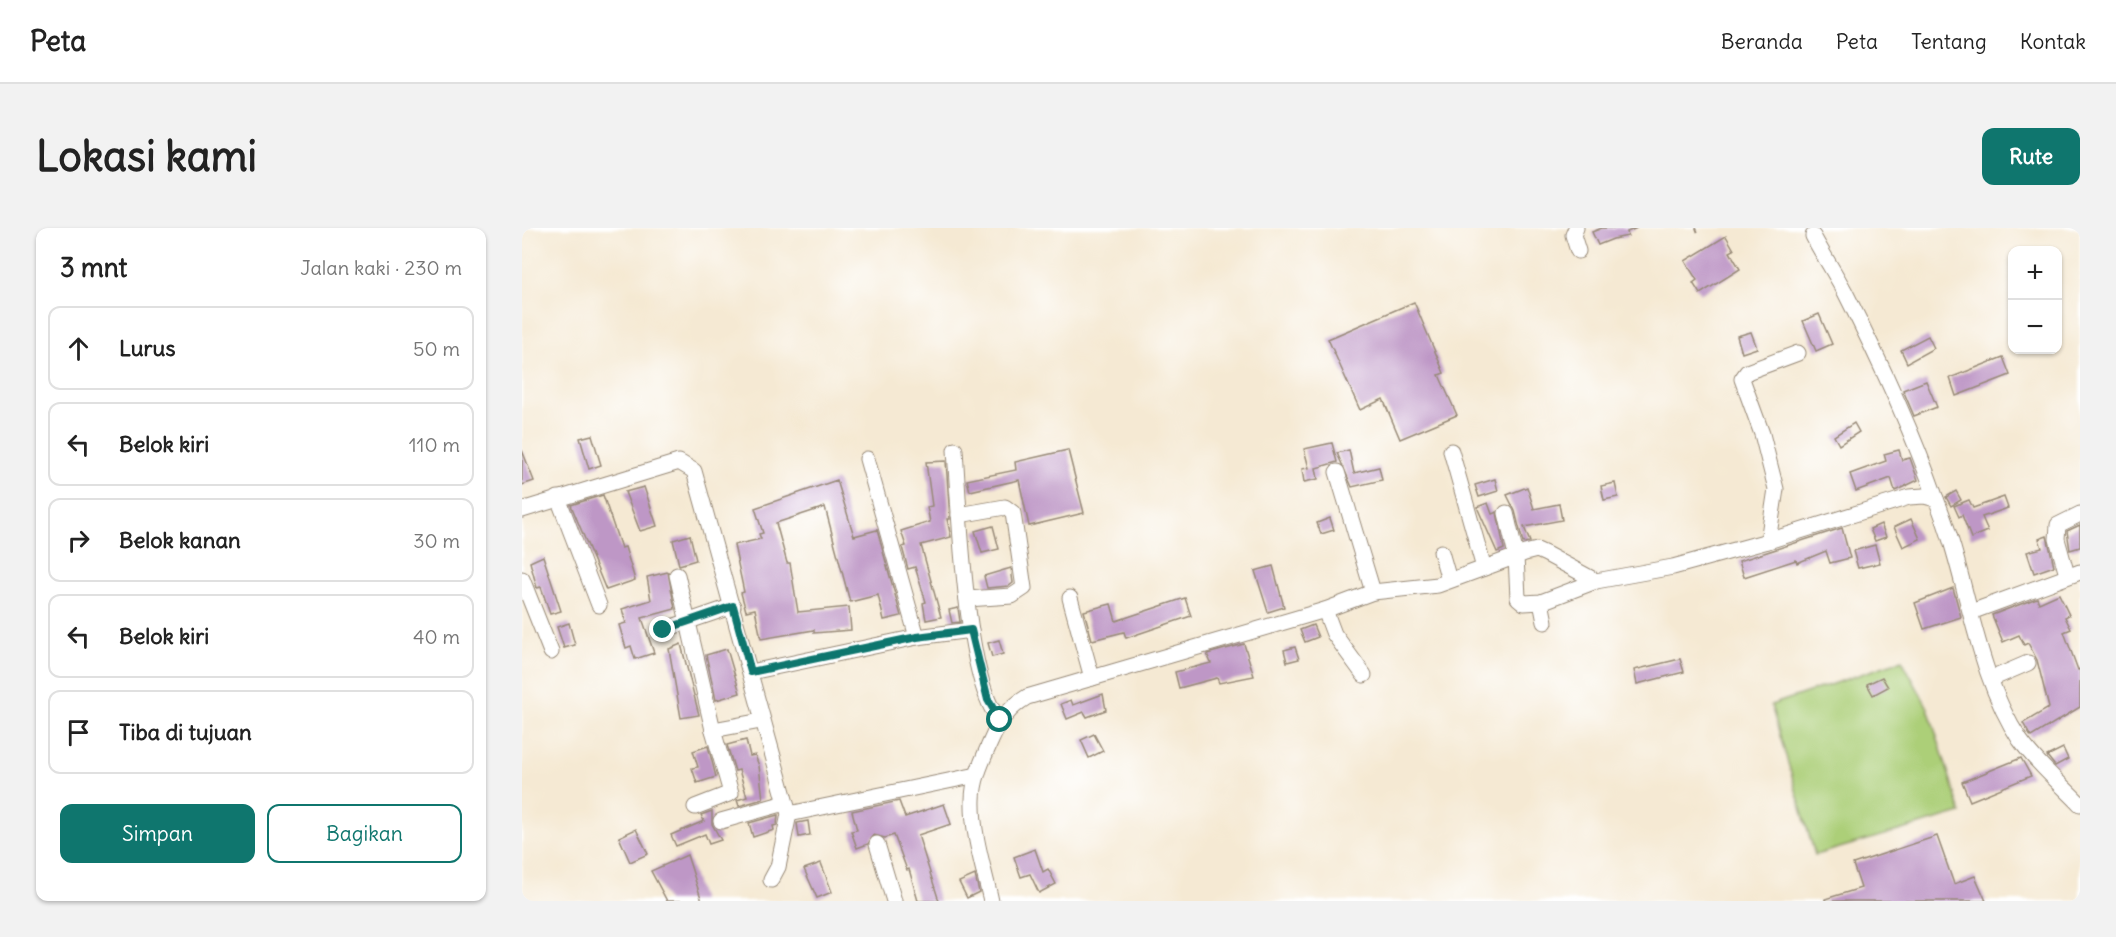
<!DOCTYPE html>
<html lang="id">
<meta charset="utf-8">
<style>
body{margin:0;font-family:Delius,sans-serif;background:#f2f2f2;color:#222}
.controls{position:absolute;right:18px;top:18px;display:grid;overflow:hidden;border-radius:12px;box-shadow:0 2px 4px #0004}
.controls button{width:54px;height:54px;display:grid;place-items:center;padding:0;border:0;border-bottom:2px solid #e0e0e0;background:#fff;color:#222;font:30px sans-serif}
.stop{position:absolute;width:18px;height:18px;margin:-14px;border:4px solid #0f766e;border-radius:50%;background:#fff}
.stop.end{background:#0f766e;border-color:#fff;box-shadow:0 2px 6px #0008}
.list{margin:0;padding:0;list-style:none}
h2{display:flex;justify-content:space-between;align-items:center;height:78px;margin:0;padding:0 24px;font-size:26px}
h2 small{font-size:20px;font-weight:400;color:#767676}
.list li{display:grid;grid-template-columns:39px 1fr auto;gap:18px;align-items:center;box-sizing:border-box;height:84px;margin:0 12px 12px;padding:0 12px;border:2px solid #e0e0e0;border-radius:12px}
.list b{display:block;font-size:22px;white-space:nowrap}
.list em{font-size:20px;font-style:normal;color:#767676}
.actions{display:flex;gap:12px;padding:18px 24px}
.actions a{flex:1;padding:14px 0;border:2px solid #0f766e;border-radius:12px;text-align:center;font-size:21px;color:#0f766e}
.actions .main{background:#0f766e;color:#fff}
.icon{flex:none;width:33px;height:33px;fill:none;stroke:currentColor;stroke-width:2;stroke-linecap:round;stroke-linejoin:round}
.map{position:relative;flex:none;width:1558px;height:673px;overflow:hidden;border-radius:12px}
header{display:flex;align-items:center;gap:36px;box-sizing:border-box;height:84px;padding:0 30px;background:#fff;border-bottom:2px solid #e0e0e0}
header strong{font-size:28px}
nav{display:flex;gap:33px;margin-inline-start:auto;font-size:21px}
.intro{display:flex;align-items:center;justify-content:space-between;box-sizing:border-box;height:144px;padding:0 36px}
h1{margin:0;font-size:42px}
.button{padding:15px 27px;border-radius:12px;background:#0f766e;color:#fff;font-size:21px;font-weight:700}
main{display:flex;gap:36px;padding:0 36px}
aside{flex:1;background:#fff;border-radius:12px;box-shadow:0 2px 4px #0004}
.map>svg:first-child{display:block}
.green{fill:#accf78;stroke:#747c4b;stroke-width:1.5}
.building{fill:#be97c6}
.lines{fill:none;stroke-linecap:round;stroke-linejoin:round}
.street-casing{stroke:#988a78;stroke-width:17}
.path{stroke:#988a78;stroke-width:2;stroke-dasharray:4.5 4.5;stroke-linecap:butt}
.street{stroke:#fff;stroke-width:15}
.route{stroke:#0f766e;stroke-width:8}
</style>
<header>
<strong>Peta</strong>
<nav><a>Beranda</a><a>Peta</a><a>Tentang</a><a>Kontak</a></nav>
</header>
<div class="intro"><h1>Lokasi kami</h1><a class="button">Rute</a></div>
<main>
<aside>
<h2>3 mnt<small>Jalan kaki · 230 m</small></h2>
<ul class="list">
<li><svg class="icon" aria-label="ahead" viewBox="0 0 24 24"><path d="M12 20V5M6 11l6-6 6 6"/></svg><div><b>Lurus</b></div><em>50 m</em></li>
<li><svg class="icon" aria-label="left" viewBox="0 0 24 24"><path d="M17 20v-9H6M10 6l-5 5 5 5"/></svg><div><b>Belok kiri</b></div><em>110 m</em></li>
<li><svg class="icon" aria-label="right" viewBox="0 0 24 24"><path d="M7 20v-9h11M14 6l5 5-5 5"/></svg><div><b>Belok kanan</b></div><em>30 m</em></li>
<li><svg class="icon" aria-label="left" viewBox="0 0 24 24"><path d="M17 20v-9H6M10 6l-5 5 5 5"/></svg><div><b>Belok kiri</b></div><em>40 m</em></li>
<li><svg class="icon" aria-label="arrive" viewBox="0 0 24 24"><path d="M6 21V4h12l-3 4 3 4H6"/></svg><div><b>Tiba di tujuan</b></div></li>
</ul>
<div class="actions"><a class="main">Simpan</a><a>Bagikan</a></div>
</aside>
<div class="map">
<svg width="1558" height="673" viewBox="0 0 1558 673">
<rect width="100%" height="100%" fill="#fff"/>
<filter id="ink" filterUnits="userSpaceOnUse"><feTurbulence type="fractalNoise" baseFrequency=".0167" numOctaves="2"/><feDisplacementMap in="SourceGraphic" scale="12" xChannelSelector="R" yChannelSelector="G"/><feConvolveMatrix kernelMatrix="1 2 1 2 8 2 1 2 1" color-interpolation-filters="sRGB"/></filter>
<filter id="wash" filterUnits="userSpaceOnUse"><feTurbulence type="fractalNoise" baseFrequency=".008" numOctaves="4" result="noise"/><feDisplacementMap in="SourceGraphic" scale="24" xChannelSelector="R" yChannelSelector="G"/><feGaussianBlur stdDeviation="1.35" result="paint"/><feColorMatrix in="noise" values="0 0 0 0 0 0 0 0 0 0 0 0 0 0 0 0 0 1.4 0 .05"/><feComposite in="paint" operator="in"/></filter>
<g filter="url(#wash)">
<rect width="100%" height="100%" fill="#f5e9d3"/>
<!-- green -->
<polygon class="green" points="1380,432 1406,480 1439,585 1293,627 1249,477"/>
<g id="blocks">
<!-- building -->
<g class="building">
<polygon points="1080,0 1115,0 1105,4 1106,8 1091,11 1076,17 1070,4"/>
<polygon points="1204,8 1212,22 1208,24 1218,41 1178,66 1171,55 1175,52 1163,33"/>
<polygon points="892,74 922,145 917,147 935,187 878,211 861,171 838,182 806,111"/>
<polygon points="1297,86 1310,116 1294,123 1281,93"/>
<polygon points="1229,104 1235,120 1220,125 1215,108"/>
<polygon points="1406,108 1412,120 1385,135 1379,122"/>
<polygon points="1481,129 1488,147 1434,168 1428,150"/>
<polygon points="1404,153 1415,179 1392,188 1381,162"/>
<polygon points="1332,195 1337,204 1317,217 1312,208"/>
<polygon points="70,207 79,237 67,241 58,210"/>
<polygon points="810,215 815,234 794,240 796,251 782,254 780,241 787,240 782,221"/>
<polygon points="0,222 12,253 0,257"/>
<polygon points="546,222 562,285 507,298 497,252 448,263 445,252 494,242 493,234"/>
<polygon points="827,222 832,245 857,239 860,252 830,259 815,225"/>
<polygon points="1377,222 1380,232 1388,230 1396,252 1373,263 1369,250 1334,263 1328,246 1364,233 1362,226"/>
<polygon points="424,233 428,291 425,291 429,309 399,317 419,389 404,392 401,375 404,374 393,339 386,341 380,319 384,318 379,303 408,294 405,279 410,278 404,234"/>
<polygon points="973,251 976,263 957,269 953,257"/>
<polygon points="315,252 332,308 355,302 379,388 362,392 356,367 328,374 303,279 254,295 265,335 268,335 276,384 327,379 329,402 292,405 292,402 239,411 233,381 224,383 219,365 222,364 212,317 239,311 237,306 241,305 233,280"/>
<polygon points="1093,255 1096,269 1082,272 1079,258"/>
<polygon points="122,259 135,298 118,303 103,264"/>
<polygon points="1005,259 1012,281 1037,276 1040,292 1002,299 1008,314 1001,315 993,283 985,267"/>
<polygon points="1434,263 1439,272 1429,278 1424,269"/>
<polygon points="81,267 99,320 103,319 113,352 84,362 49,277"/>
<polygon points="1482,269 1486,280 1460,289 1466,303 1449,310 1440,287 1437,289 1432,278 1447,272 1451,280"/>
<polygon points="966,275 970,286 975,284 982,321 975,324 955,279"/>
<polygon points="808,290 812,302 799,306 795,295"/>
<polygon points="1389,291 1398,311 1381,319 1372,299"/>
<polygon points="1359,296 1364,309 1353,313 1348,301"/>
<polygon points="1558,297 1558,319 1548,322 1545,303"/>
<polygon points="471,298 477,321 460,325 453,303"/>
<polygon points="1320,300 1328,330 1308,335 1304,323 1275,335 1274,332 1222,349 1217,333"/>
<polygon points="168,307 174,332 157,337 151,312"/>
<polygon points="1525,308 1532,338 1512,345 1505,324 1520,320 1517,311"/>
<polygon points="1353,317 1358,335 1336,340 1331,323"/>
<polygon points="21,328 39,383 28,386 19,359 15,360 8,334"/>
<polygon points="751,338 762,379 746,384 733,343"/>
<polygon points="489,340 491,355 487,358 465,360 462,348"/>
<polygon points="146,344 153,381 120,390 132,425 113,431 109,418 104,420 97,397 104,395 100,381 129,372 125,349"/>
<polygon points="1431,360 1439,389 1402,401 1393,375"/>
<polygon points="1537,366 1547,387 1543,389 1549,401 1542,404 1556,442 1558,441 1558,479 1509,509 1501,495 1527,480 1515,432 1506,415 1502,417 1497,407 1481,414 1470,387 1515,370 1517,375"/>
<polygon points="663,370 669,388 604,410 602,404 570,412 562,383 589,376 594,393"/>
<polygon points="436,380 438,394 430,395 427,382"/>
<polygon points="47,395 53,417 42,420 35,399"/>
<polygon points="791,397 796,409 783,414 778,402"/>
<polygon points="477,412 481,426 470,429 466,415"/>
<polygon points="159,416 177,487 159,490 147,421"/>
<polygon points="722,416 732,448 697,455 695,450 657,460 653,444 689,435 685,426"/>
<polygon points="773,419 777,431 765,434 762,422"/>
<polygon points="205,421 218,465 194,472 184,427"/>
<polygon points="1158,431 1162,444 1115,456 1112,442"/>
<polygon points="1360,449 1366,459 1351,467 1345,456"/>
<polygon points="581,466 584,482 565,489 562,484 545,491 539,476 549,472 551,477"/>
<polygon points="572,506 581,523 567,530 559,512"/>
<polygon points="224,512 228,528 233,527 237,538 241,571 217,578 215,572 225,569 217,542 213,543 205,517"/>
<polygon points="186,518 194,549 175,555 170,540 176,539 171,523"/>
<polygon points="1541,520 1546,531 1533,538 1525,528"/>
<polygon points="1499,530 1509,548 1448,573 1440,554"/>
<polygon points="377,573 383,589 422,576 429,596 396,607 417,673 396,673 387,641 385,642 372,607 363,610 352,607 346,616 335,620 329,603 335,602 330,583"/>
<polygon points="190,583 190,596 199,612 187,616 183,606 154,618 149,607 182,593 179,587"/>
<polygon points="256,587 255,597 251,598 252,602 231,609 227,595"/>
<polygon points="286,593 288,607 277,609 275,595"/>
<polygon points="114,601 126,626 108,634 97,609"/>
<polygon points="1415,608 1432,656 1453,648 1464,673 1303,673 1303,671 1339,660 1331,636"/>
<polygon points="513,621 521,644 526,641 534,656 517,665 508,646 499,649 492,629"/>
<polygon points="165,627 180,673 145,673 129,643"/>
<polygon points="299,635 310,664 295,670 282,641"/>
<polygon points="453,647 457,664 445,670 437,654"/>
</g>
</g>
</g>
<g filter="url(#ink)">
<use href="#blocks" fill-opacity="0" stroke="#988a78" stroke-width="1.5"/>
<g class="lines">
<defs>
<g id="street">
<polyline points="1054,0 1051,7 1056,23"/>
<path d="M1291,8c10,19 22,37 32,56 34,67 66,135 91,207"/>
<path d="M433,222c4,54 10,235 45,270"/>
<polyline points="929,223 962,340"/>
<polyline points="345,231 395,409"/>
<polyline points="815,244 851,364"/>
<polyline points="36,270 77,377"/>
<polyline points="0,282 157,234 172,243 267,586 256,639 249,652"/>
<polyline points="984,285 994,328 996,370 1002,375 1019,374 1074,353"/>
<polyline points="437,287 483,279 491,285 502,360 490,368 445,371"/>
<polyline points="1246,313 1254,261 1240,206 1220,151 1225,144 1276,125"/>
<polyline points="919,324 927,352"/>
<polyline points="155,347 191,502 239,493"/>
<polyline points="1545,347 1535,311 1536,297 1558,286"/>
<polyline points="0,351 29,424"/>
<polyline points="548,370 570,450"/>
<polyline points="1019,374 1023,394"/>
<polyline points="803,382 812,406 842,447"/>
<polyline points="1449,384 1558,344"/>
<polyline points="141,402 211,378"/>
<polyline points="229,444 395,409 449,402"/>
<polyline points="1469,451 1506,435"/>
<polyline points="173,579 209,565 191,502"/>
<polyline points="267,586 455,547"/>
<polyline points="199,593 263,575"/>
<polyline points="355,616 372,673"/>
<path d="M469,673c-7,-32 -19,-68 -18,-101 0,-20 9,-39 17,-57 9,-21 17,-34 37,-46l298,-87 48,-18 65,-7 87,-32 12,-3 9,4 50,27 77,-14 95,-26 141,-44 15,-1 12,3c32,76 38,172 84,241 17,24 40,43 60,64"/>
</g>
</defs>
<!-- street casing -->
<use href="#street" class="street-casing"/>
<!-- path -->
<polyline class="path" points="1174,0 1176,5"/>
<!-- street -->
<use href="#street" class="street"/>
</g>
</g>
<g class="lines" filter="url(#ink)">
<!-- route -->
<polyline class="route" points="141,402 211,378 229,444 395,409 449,402 466,472 478,492"/>
</g>
</svg>
<div class="controls">
<button>+</button>
<button>−</button>
</div>
<div class="stop" style="left:478px;top:492px"></div>
<div class="stop end" style="left:141px;top:402px"></div>
</div>
</main>
